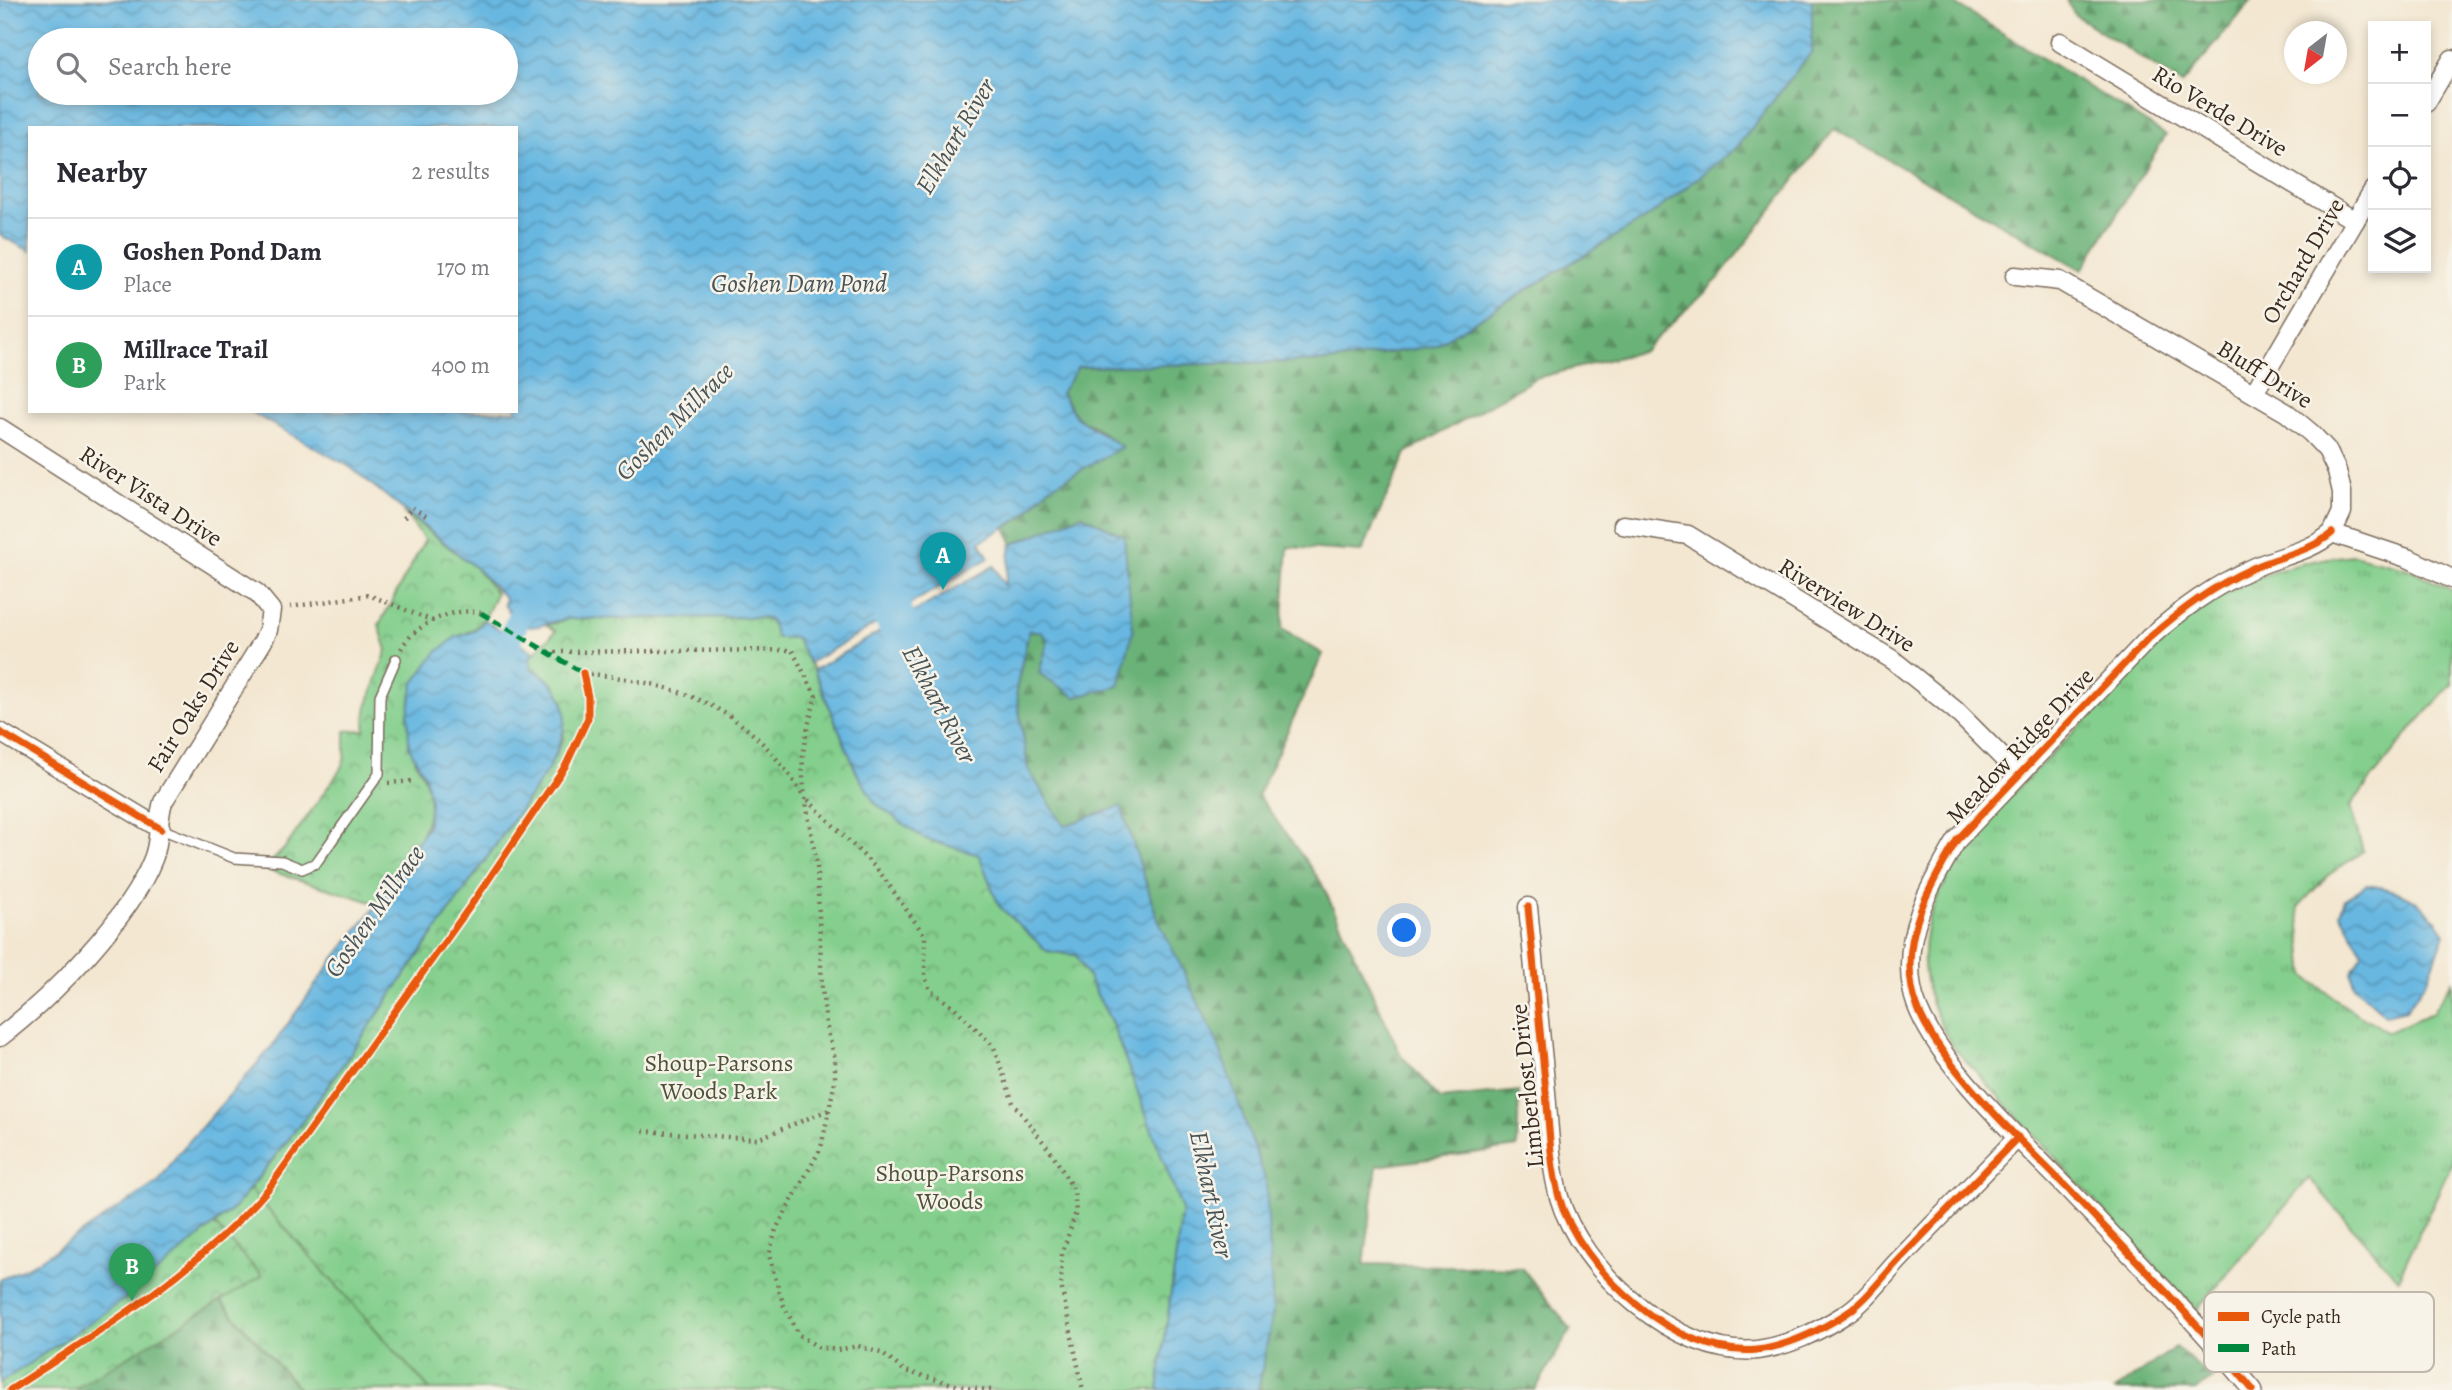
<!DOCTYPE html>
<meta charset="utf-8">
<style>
body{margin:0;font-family:Alegreya,serif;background:#f7f7f7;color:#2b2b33}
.controls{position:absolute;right:21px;top:21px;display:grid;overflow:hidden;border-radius:0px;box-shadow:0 4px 10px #0003}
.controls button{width:63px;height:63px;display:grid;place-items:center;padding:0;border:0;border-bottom:2px solid #e1e1e2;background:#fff;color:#2b2b33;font:35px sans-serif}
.compass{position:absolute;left:2284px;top:21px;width:63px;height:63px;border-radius:50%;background:#fff;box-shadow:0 4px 10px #0003;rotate:211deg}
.you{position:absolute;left:1405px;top:931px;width:24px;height:24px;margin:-18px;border:5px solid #fff;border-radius:50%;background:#1a73e8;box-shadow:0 0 0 10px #1a73e833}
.badge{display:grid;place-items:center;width:46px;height:46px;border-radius:50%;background:#1a73e8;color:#fff;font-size:23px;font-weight:700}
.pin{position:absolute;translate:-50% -58px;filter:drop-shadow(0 2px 4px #0008)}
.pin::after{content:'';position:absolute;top:37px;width:24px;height:21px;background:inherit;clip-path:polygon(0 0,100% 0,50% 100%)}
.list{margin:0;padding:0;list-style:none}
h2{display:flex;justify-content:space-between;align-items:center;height:91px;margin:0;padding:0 28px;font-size:30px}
h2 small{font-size:23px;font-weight:400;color:#7c7c81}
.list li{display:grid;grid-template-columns:46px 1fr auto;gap:21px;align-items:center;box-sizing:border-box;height:98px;padding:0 28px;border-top:2px solid #e1e1e2}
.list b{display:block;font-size:26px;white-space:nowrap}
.list p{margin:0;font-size:23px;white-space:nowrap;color:#7c7c81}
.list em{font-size:23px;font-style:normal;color:#7c7c81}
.icon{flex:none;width:38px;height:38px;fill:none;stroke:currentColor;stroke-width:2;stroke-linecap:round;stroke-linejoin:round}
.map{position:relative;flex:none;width:2452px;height:1390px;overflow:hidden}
.search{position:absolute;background:#fff;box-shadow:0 4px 10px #0003;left:28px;top:28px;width:490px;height:77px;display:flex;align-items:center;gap:18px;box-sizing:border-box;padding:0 24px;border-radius:38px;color:#7c7c81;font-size:26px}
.panel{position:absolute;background:#fff;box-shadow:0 4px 10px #0003;left:28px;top:126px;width:490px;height:287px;border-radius:0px}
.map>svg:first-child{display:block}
.grass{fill:url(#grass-tufts);stroke:#607c56;stroke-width:2}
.forest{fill:url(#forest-firs);stroke:#536e4b;stroke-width:2}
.park{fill:url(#park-crowns);stroke:#607c56;stroke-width:2}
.water{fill:url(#water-waves);stroke:#517080;stroke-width:2;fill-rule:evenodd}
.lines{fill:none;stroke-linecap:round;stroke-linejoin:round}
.canal{stroke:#67b7e1;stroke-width:23}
.river{stroke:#67b7e1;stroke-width:40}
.service-casing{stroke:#7b6c5d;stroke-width:12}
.minor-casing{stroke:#7b6c5d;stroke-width:21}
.path{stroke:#7b6c5d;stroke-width:4.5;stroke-dasharray:2 5;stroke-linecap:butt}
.service{stroke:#fff;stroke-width:9}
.minor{stroke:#fff;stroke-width:18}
.quiet{stroke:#00873e;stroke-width:5;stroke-dasharray:10 5;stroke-linecap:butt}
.cycleway-casing{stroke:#f7f3e8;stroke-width:11}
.cycleway{stroke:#e8590c;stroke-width:7}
.labels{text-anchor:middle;stroke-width:5;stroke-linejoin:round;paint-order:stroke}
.street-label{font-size:24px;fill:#3b2a1e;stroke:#f7f3e8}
.park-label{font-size:24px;fill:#4d533a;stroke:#f7f3e8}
.water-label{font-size:26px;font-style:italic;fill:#485458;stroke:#f7f3e8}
.key{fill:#f7f3e8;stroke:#bfb7ab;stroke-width:2}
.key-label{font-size:19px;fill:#3b2a1e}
</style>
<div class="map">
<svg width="2452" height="1390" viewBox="0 0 2452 1390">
<defs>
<pattern id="grass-tufts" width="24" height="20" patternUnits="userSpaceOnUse" patternTransform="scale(1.75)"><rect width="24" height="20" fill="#84cf8d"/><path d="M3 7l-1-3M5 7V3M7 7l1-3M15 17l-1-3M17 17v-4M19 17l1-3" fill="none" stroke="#6da873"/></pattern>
<pattern id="forest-firs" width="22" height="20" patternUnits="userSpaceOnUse" patternTransform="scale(1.75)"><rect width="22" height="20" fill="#6bb278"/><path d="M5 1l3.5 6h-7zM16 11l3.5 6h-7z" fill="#599162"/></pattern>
<pattern id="park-crowns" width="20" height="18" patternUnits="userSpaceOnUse" patternTransform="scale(1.75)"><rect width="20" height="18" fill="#84cf8d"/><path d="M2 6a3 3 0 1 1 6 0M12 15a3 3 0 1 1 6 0" fill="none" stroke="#6da873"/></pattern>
<pattern id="water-waves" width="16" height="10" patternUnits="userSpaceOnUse" patternTransform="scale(1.75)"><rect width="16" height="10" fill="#67b7e1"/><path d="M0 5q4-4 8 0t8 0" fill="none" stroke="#5695b6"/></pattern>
</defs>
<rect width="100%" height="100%" fill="#f7f3e8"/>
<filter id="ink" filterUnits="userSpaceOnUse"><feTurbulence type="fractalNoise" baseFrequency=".0143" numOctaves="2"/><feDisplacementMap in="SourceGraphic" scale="14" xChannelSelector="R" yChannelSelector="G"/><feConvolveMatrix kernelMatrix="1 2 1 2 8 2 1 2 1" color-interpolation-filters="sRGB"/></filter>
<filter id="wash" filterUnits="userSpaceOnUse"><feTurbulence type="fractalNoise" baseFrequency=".00686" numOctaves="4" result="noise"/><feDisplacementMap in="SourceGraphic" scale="28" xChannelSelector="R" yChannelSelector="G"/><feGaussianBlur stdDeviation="1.57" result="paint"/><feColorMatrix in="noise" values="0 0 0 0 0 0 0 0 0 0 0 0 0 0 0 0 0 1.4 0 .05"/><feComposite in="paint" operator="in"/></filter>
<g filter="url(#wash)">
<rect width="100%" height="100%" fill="#f3e7d1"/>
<!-- grass -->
<g class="grass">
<path d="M2353,555l54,13 45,22v94l-42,47 -60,75 13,45 -36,25 -29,31 7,69 40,30 43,26 44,-19 20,-31v181l-54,116 -89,-101 -113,133 -242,-263c-23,-38 -37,-75 -27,-120 16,-74 106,-155 159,-208 45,-47 89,-98 146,-130 38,-20 78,-31 121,-35z"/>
<polygon points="250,1189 430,1390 300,1390 180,1255 235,1207"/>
</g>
<!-- forest -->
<g class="forest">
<polygon points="1812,0 1949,0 2166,135 2082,270 1834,129 1718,279 1643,351 1536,378 1406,453 1362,552 1288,547 1282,629 1323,654 1258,795 1321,882 1401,1055 1440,1099 1519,1091 1517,1147 1377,1166 1364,1264 1522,1268 1571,1329 1535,1390 1258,1390 1273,1313 1157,917 1121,806 1064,826 1028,769 1016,690 1029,630 1041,632 1048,641 1039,673 1076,697 1119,686 1124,537 1082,515 1013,544 1005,528 1022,517 1049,488 1121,447 1097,428 1076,417 1061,392 1078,367 1333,361 1434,346 1652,214 1736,148 1812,51"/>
<polygon points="2066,0 2252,0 2182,84 2075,15"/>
<polygon points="180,1255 300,1390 0,1390"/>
<polygon points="2176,1347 2213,1379 2195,1390 2115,1390"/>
</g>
<!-- park -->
<g class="park">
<path d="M403,512l73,56 20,25c-11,26 -12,35 -40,44l-41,124c39,57 -11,95 -37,143l-114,-35 21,-21 55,-78 5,-12v-27l20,-1 1,-20 21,-60 -8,-25 46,-85z"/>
<polygon points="761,617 796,637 814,670 857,773 923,838 979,855 999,906 1047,951 1076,955 1111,1021 1182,1210 1158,1390 430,1390 250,1189 312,1109 548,770 564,737 536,671 530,668 530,657 556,631 547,625 568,619"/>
<polygon points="201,1210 262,1276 72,1390 0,1390 0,1327"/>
</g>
<!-- water -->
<g class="water">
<path d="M0,0h1812v51l-76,97 -84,66 -218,132 -101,15 -255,6 -17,26 15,24 46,30 -73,41 -27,29 -42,25 9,16 -180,105 -13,-25h-19l-7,-18 -9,-3 -193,2c-33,4 -38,21 -64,-14l1,-7 -29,-30 -126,-101 -101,-56h267v-283h-486v123l-30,-16zM506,40v53h-466v-53z"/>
<polygon points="1082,515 1124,536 1133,630 1119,686 1076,697 1039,673 1048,641 1041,632 1029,630 1016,690 1028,769 1064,826 1121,806 1157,917 1216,1039 1266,1181 1273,1313 1258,1390 1158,1390 1182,1210 1111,1021 1076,955 1047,951 999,906 979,855 923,838 875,803 857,773 814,670 994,566 1005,586 1011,545"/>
<path d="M485,620l49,32 -4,5 1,11c48,26 37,61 17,102l-236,339 -77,98 -110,92 -125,84v-103l37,-18 121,-80 19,-27 93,-106 66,-93 42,-52 49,-77 3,-25 -5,-26 -16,-29 -1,-34 6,-30 22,-30 20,-16 19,-6z"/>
<path d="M2367,885c39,6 56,15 78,48l-16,44 -23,33 -21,5 -31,-29 -3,-14 12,-19 -23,-40 5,-14z"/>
</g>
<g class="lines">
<!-- canal -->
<path class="canal" d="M503,664c6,-25 14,-50 33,-68"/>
<!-- river -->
<polyline class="river" points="877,561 893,614 920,672"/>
</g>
</g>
<g filter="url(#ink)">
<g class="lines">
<defs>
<polyline id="service" points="161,829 234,858 282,861 302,869 316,863 379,774 380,696 396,659"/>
<g id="minor">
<polyline points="2060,42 2355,221"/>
<polyline points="2426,103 2452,59"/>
<polyline points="2015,276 2060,281 2287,413 2311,433 2327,450 2337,471 2342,492 2342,512 2332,533 2410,559 2452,579"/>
<polyline points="2254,393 2373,190"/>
<path d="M0,428l257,165 14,17 -3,20 -5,11 -100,161c-6,18 -2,38 -10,57 -23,59 -103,140 -153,178"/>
<polyline points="1623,525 1688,535 1893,660 1955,710 2018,773"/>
<polyline points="0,732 161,829"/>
<path d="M1528,907c6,62 12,123 18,185 3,34 4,71 13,105 21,73 118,161 198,153 32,-4 60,-18 87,-35 20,-12 37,-36 53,-53 40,-42 81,-83 121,-125"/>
<path d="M2253,1390c-58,-70 -121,-134 -183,-199 -46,-48 -148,-140 -158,-203 -10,-55 18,-103 45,-148l192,-202c33,-29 64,-52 104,-70 26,-12 57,-16 79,-35"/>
</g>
</defs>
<!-- service casing -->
<use href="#service" class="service-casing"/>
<!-- minor casing -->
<use href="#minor" class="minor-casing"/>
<!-- path -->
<g class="path">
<polyline points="404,518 412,507 429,518"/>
<polyline points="290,607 369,595 433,621"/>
<path d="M401,649c13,-25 54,-43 80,-36"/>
<path d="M548,652l244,-2 24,46c-11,42 -17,57 -11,101"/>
<path d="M583,673c100,11 164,33 219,121"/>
<polyline points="388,783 413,781"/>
<polyline points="643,1131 757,1139 829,1110"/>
<polyline points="991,1390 967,1388 905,1371 881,1353 858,1346 837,1350 818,1347 799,1335 784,1306 774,1274 769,1255 776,1229 821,1148 835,1081 835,1059 826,1024 822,989 817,867 805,797 879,871 925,936 925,977 930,990 955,1008 994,1047 1013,1103 1054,1156 1074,1191 1076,1212 1062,1254 1061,1285 1083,1390"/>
</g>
<!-- service -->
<use href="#service" class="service"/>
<!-- minor -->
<use href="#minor" class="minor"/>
<!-- quiet -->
<polyline class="quiet" points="481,613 583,673 585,679"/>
<defs>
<g id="cycleway">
<polyline points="0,732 161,829"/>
<path d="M1528,907c6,62 12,123 18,185 3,34 4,71 13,105 21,73 118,161 198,153 32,-4 60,-18 87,-35 20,-12 37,-36 53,-53 40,-42 81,-83 121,-125"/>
<path d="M10,1390c91,-59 188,-119 259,-202l207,-290 90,-133 22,-47v-21l-5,-24"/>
<path d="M2253,1390c-58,-70 -121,-134 -183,-199 -46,-48 -148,-140 -158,-203 -10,-55 18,-103 45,-148l192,-202c33,-29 64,-52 104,-70 26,-12 57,-16 79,-35"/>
</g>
</defs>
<!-- cycleway casing -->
<use href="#cycleway" class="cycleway-casing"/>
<!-- cycleway -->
<use href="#cycleway" class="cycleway"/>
</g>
</g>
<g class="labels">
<!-- street labels -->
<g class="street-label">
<text transform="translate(2220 111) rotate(31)" y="8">Rio Verde Drive</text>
<text transform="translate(2303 261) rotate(-60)" y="8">Orchard Drive</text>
<text transform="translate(2265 374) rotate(32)" y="8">Bluff Drive</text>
<text transform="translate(151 496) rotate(33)" y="8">River Vista Drive</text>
<text transform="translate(1847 605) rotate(32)" y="8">Riverview Drive</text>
<text transform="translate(193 706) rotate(-58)" y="8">Fair Oaks Drive</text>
<text transform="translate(2020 746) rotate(-47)" y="8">Meadow Ridge Drive</text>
<text transform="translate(1527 1086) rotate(-96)" y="8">Limberlost Drive</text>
</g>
<!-- park labels -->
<g class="park-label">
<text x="719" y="1071">Shoup-Parsons<tspan x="719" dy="28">Woods Park</tspan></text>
<text x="950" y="1181">Shoup-Parsons<tspan x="950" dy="28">Woods</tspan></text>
</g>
<!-- water labels -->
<g class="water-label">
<text transform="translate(955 136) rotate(-59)" y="9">Elkhart River</text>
<text x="799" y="292">Goshen Dam Pond</text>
<text transform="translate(674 421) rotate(-45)" y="9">Goshen Millrace</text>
<text transform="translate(940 704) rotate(62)" y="9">Elkhart River</text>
<text transform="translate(374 911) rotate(-55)" y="9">Goshen Millrace</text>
<text transform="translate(1212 1194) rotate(78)" y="9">Elkhart River</text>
</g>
</g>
<!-- legend -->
<rect x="2204" y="1292" width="230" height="80" rx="10" class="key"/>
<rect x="2218" y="1312" width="31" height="9" fill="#e8590c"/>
<rect x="2218" y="1344" width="31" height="8" fill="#00873e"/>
<g class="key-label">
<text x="2261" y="1323">Cycle path</text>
<text x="2261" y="1355">Path</text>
</g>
</svg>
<div class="controls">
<button>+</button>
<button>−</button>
<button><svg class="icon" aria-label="locate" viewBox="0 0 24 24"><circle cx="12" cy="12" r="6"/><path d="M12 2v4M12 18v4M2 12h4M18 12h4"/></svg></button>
<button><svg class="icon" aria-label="layers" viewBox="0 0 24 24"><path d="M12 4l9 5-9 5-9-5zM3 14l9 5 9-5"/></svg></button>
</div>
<svg class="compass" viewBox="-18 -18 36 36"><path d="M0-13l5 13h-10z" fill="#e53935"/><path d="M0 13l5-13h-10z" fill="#7c7c81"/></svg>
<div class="you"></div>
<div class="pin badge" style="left:943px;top:590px;background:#0f9aa8">A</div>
<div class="pin badge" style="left:132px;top:1301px;background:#2e9e5b">B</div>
<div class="search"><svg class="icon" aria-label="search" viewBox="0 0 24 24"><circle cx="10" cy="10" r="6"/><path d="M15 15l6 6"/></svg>Search here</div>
<section class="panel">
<h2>Nearby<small>2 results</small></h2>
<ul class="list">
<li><span class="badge" style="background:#0f9aa8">A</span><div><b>Goshen Pond Dam</b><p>Place</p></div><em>170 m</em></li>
<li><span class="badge" style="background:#2e9e5b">B</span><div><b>Millrace Trail</b><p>Park</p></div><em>400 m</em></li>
</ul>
</section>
</div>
